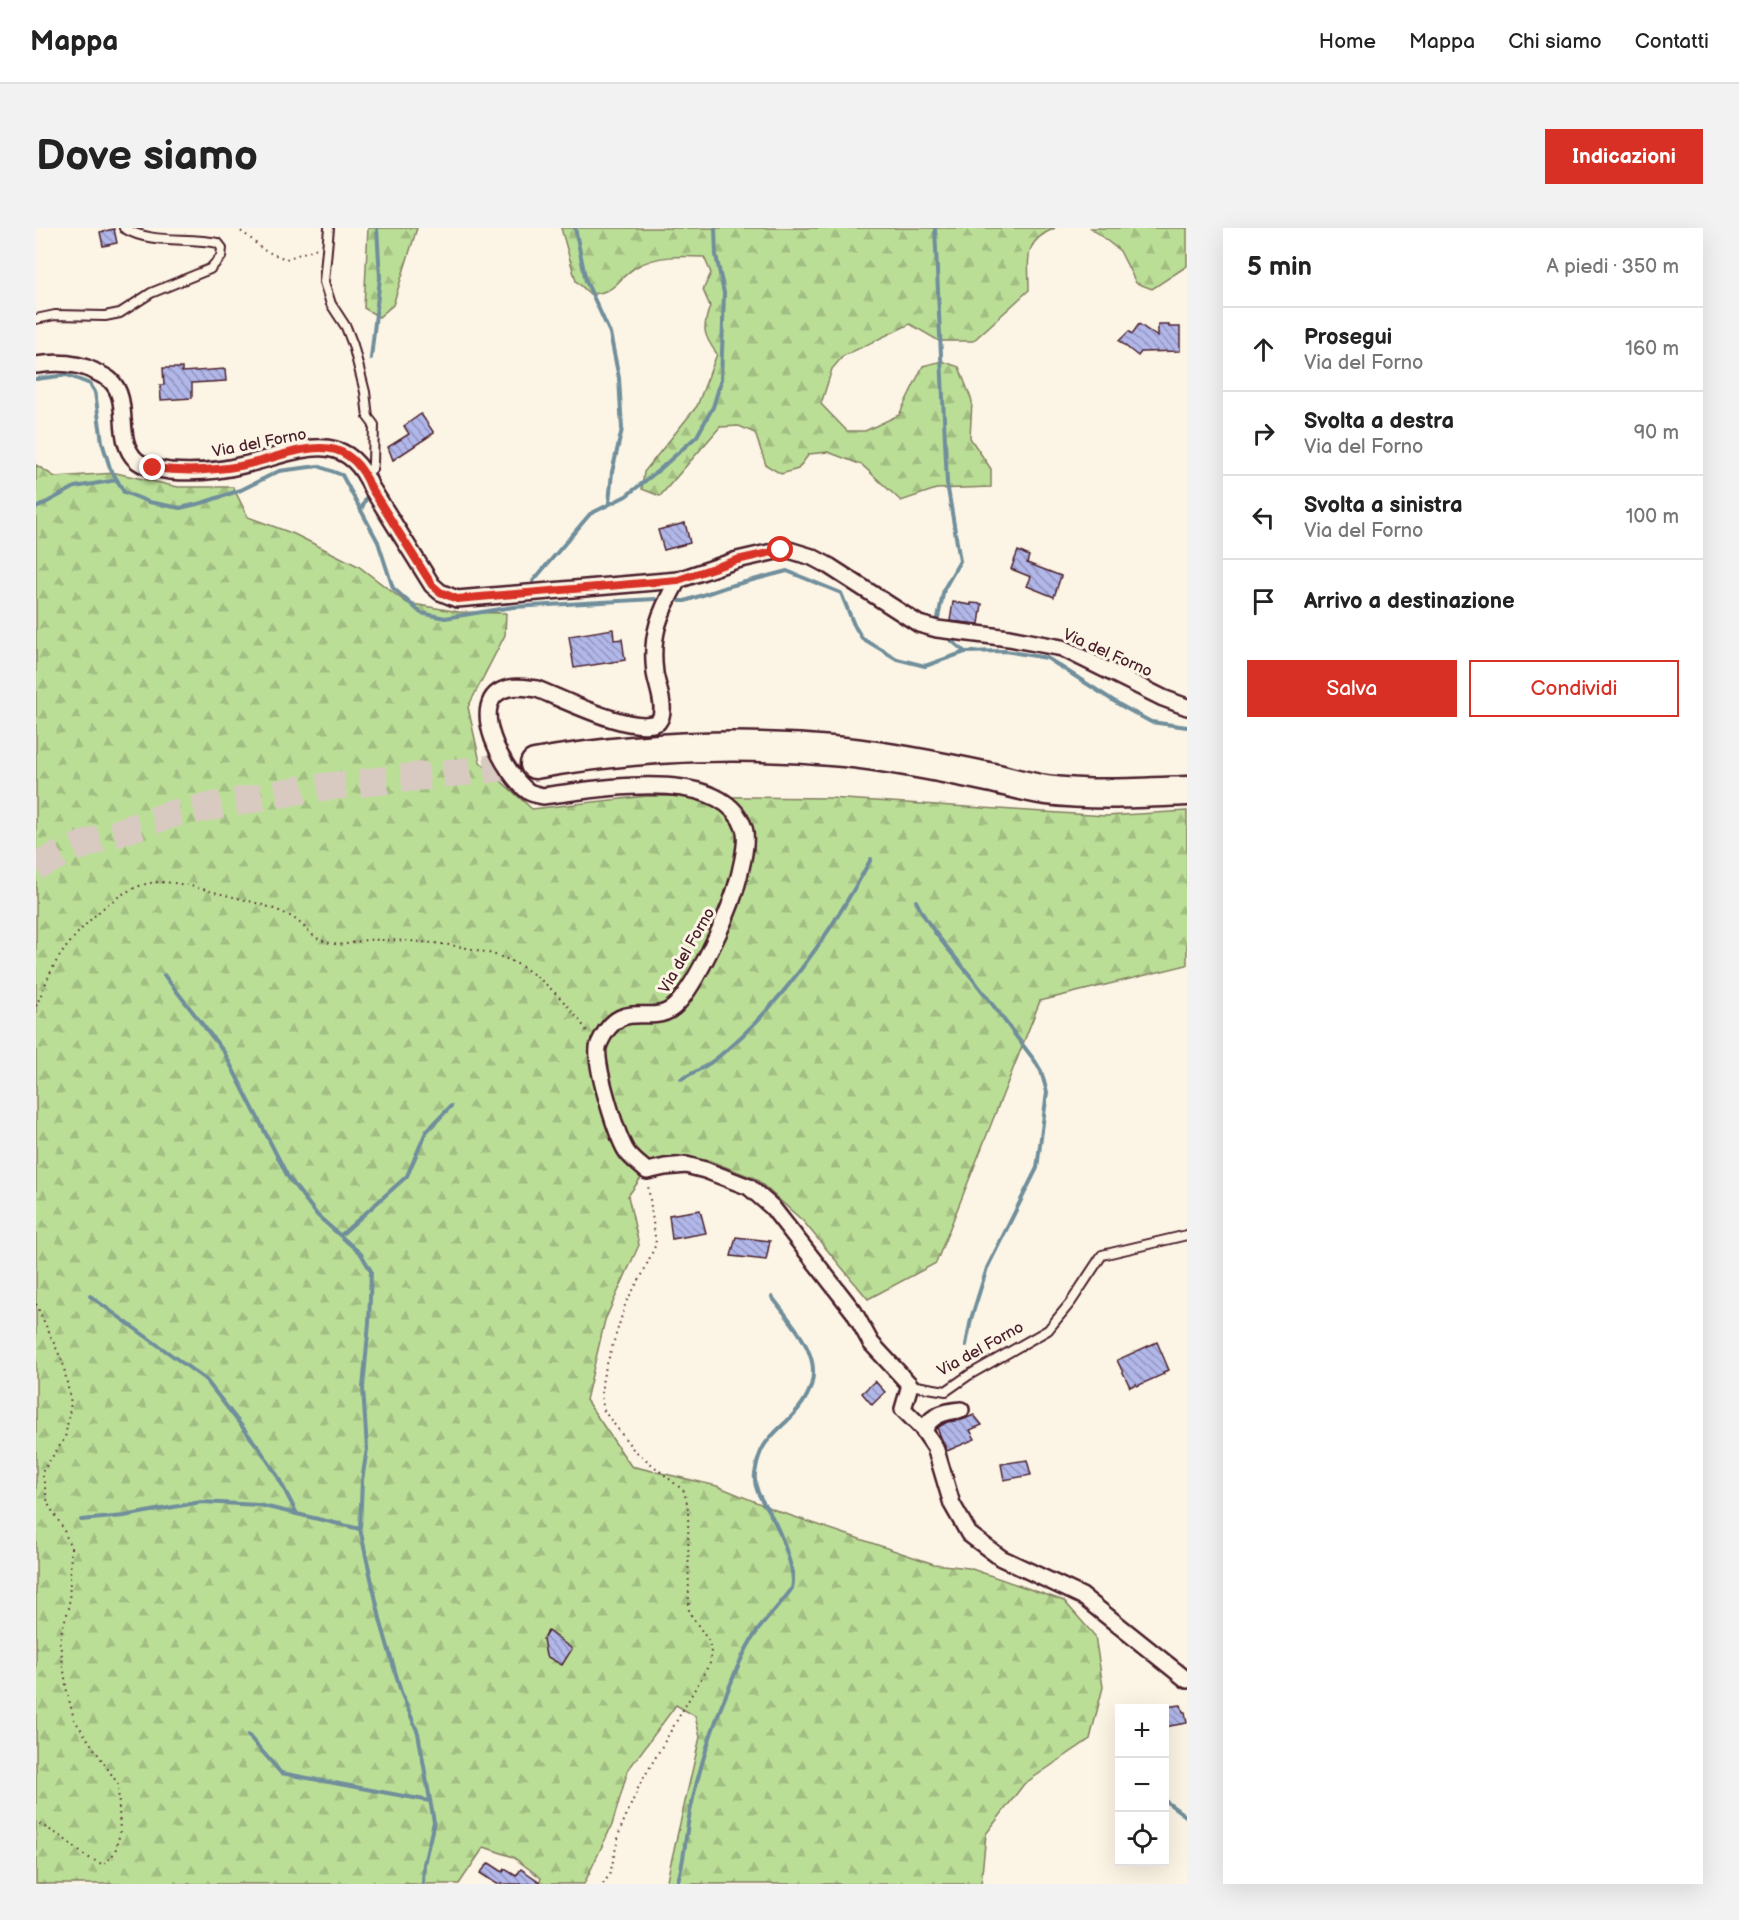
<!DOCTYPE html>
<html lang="it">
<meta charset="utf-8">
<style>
body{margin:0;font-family:"Balsamiq Sans",sans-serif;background:#f2f2f2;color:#222}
.controls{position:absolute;right:18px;bottom:18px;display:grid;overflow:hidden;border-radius:0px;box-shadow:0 6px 24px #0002}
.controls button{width:54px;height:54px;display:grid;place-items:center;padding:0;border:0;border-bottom:2px solid #e0e0e0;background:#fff;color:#222;font:30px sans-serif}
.stop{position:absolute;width:18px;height:18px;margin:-14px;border:4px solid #d93025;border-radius:50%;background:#fff}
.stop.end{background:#d93025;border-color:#fff;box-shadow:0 2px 6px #0008}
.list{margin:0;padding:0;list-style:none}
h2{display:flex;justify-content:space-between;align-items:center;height:78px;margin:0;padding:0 24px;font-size:26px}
h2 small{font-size:20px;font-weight:400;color:#767676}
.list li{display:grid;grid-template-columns:39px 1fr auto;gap:18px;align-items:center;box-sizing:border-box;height:84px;padding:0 24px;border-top:2px solid #e0e0e0}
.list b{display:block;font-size:22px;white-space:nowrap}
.list p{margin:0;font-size:20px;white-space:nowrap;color:#767676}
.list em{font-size:20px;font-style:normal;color:#767676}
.actions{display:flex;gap:12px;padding:18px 24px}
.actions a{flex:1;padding:14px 0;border:2px solid #d93025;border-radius:0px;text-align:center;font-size:21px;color:#d93025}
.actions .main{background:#d93025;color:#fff}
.icon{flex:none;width:33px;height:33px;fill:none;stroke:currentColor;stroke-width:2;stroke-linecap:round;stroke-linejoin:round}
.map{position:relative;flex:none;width:1151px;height:1656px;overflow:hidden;border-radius:0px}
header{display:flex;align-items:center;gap:36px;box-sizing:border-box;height:84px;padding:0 30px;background:#fff;border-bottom:2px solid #e0e0e0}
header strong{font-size:28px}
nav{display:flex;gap:33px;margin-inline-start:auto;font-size:21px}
.intro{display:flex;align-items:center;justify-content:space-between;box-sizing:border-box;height:144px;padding:0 36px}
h1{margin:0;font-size:42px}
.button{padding:15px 27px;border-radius:0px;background:#d93025;color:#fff;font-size:21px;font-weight:700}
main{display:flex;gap:36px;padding:0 36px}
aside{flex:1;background:#fff;border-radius:0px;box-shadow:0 6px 24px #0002}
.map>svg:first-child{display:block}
.forest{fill:url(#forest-firs);stroke:#827e61;stroke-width:1.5}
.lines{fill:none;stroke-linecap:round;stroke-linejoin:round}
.stream{stroke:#6f8e9b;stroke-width:4}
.building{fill:url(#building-back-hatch);stroke:#4a1f2b;stroke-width:1.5}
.highway-tunnel{stroke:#d8cac0;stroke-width:28;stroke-dasharray:28 14;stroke-linecap:butt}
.lane-casing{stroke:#4a1f2b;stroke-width:12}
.street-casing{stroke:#4a1f2b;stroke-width:20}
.highway-casing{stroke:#4a1f2b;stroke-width:33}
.path{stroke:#4a1f2b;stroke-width:2;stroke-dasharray:1.5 4.5;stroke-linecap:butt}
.lane{stroke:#fcf5e5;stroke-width:8}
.street{stroke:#fcf5e5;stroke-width:15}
.highway{stroke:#fcf5e5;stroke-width:28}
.route{stroke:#d93025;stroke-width:8}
.labels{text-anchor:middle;stroke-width:6;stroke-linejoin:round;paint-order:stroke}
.street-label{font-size:16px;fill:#4a1f2b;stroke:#fcf5e5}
</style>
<header>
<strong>Mappa</strong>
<nav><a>Home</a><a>Mappa</a><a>Chi siamo</a><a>Contatti</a></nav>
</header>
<div class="intro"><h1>Dove siamo</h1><a class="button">Indicazioni</a></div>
<main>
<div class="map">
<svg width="1151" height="1656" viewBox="0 0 1151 1656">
<defs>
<pattern id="forest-firs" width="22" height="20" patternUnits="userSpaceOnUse" patternTransform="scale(1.5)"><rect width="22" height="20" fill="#bbde97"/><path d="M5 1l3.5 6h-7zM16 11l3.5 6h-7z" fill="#a2be82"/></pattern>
<pattern id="building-back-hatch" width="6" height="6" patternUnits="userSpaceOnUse" patternTransform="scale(1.5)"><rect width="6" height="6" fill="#b1b7e9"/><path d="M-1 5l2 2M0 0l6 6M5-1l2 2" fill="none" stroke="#9294bd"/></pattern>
</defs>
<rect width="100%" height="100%" fill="#fcf5e5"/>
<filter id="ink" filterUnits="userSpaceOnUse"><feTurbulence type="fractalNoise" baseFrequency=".0167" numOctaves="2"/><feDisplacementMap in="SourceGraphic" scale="12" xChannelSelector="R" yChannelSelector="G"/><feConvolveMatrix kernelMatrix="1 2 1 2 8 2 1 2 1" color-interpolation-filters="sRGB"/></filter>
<g filter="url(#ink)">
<!-- forest -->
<g class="forest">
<polygon points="332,0 381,0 357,77 343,89 328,80"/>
<path d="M525,0h494c-33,14 -26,31 -26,62l-56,51h-34l-29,-17 -67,32 -11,13 -11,35 26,27h18l34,-16 24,-49 19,-5 17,6 13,34 -2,37 21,31v18l-55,2 -35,12 -39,-36 -34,-13 -19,2 -11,15 -17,5 -15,-9 -11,-32 -16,-7 -19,1 -60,69 -18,-7 2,-17 53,-66 20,-52c-14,-19 -15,-25 -7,-48l-7,-16 8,-17 -7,-16c-23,-1 -47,-2 -68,10 -21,13 -17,25 -46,27l-14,-13z"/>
<polygon points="1055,0 1151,0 1151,38 1116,61 1100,55 1084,23"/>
<polygon points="0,237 19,249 80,245 142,259 197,259 212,289 258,306 322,338 371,375 423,384 470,385 469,407 432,479 444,534 496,581 611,568 793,570 1070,588 1151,583 1151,737 1004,773 900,1035 832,1071 767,993 720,951 672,932 617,933 592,968 603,1017 569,1092 550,1172 595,1238 681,1258 744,1284 898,1336 933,1340 1028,1373 1059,1408 1067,1459 1054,1511 988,1556 950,1606 945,1656 630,1656 664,1509 659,1488 640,1477 592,1542 576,1597 548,1656 503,1656 505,1650 477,1629 448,1619 423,1656 0,1656"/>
</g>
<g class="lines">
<!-- stream -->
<g class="stream">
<polyline points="539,0 550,53 574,105 583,150 586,201 576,244 573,275"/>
<polyline points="899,0 911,255 924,333 908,361 901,395"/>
<polyline points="335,130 344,50 341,0"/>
<polyline points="0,151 31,147 54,156 59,164 66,214 74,240 88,264 113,274 144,280 166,275 205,262 243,243 282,238 306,247 342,314 357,360 385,385 409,390 477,379 619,371"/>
<polyline points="0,280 39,259 81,252"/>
<polyline points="325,282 332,266"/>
<polyline points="497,353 554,286 590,268 623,242 661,208 677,179 685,153 688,65 680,27 679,0"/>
<polyline points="644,373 649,373 690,359 751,343 805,365 818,397 826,410 861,431 889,438 929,424 969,423 1011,430 1084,477 1115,494 1151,499"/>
<polyline points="910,408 929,424"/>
<path d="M880,673c15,32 42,58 63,86 19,24 37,50 56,74l6,10 6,21 -10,76 -50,100 -16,51 -5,26"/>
<polyline points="128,747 188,824 252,949 282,988 325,1026 335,1043 333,1095 327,1160 331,1221 326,1252 324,1301 345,1395 365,1464 382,1505 398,1594 388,1636 387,1656"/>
<path d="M645,851c12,-6 25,-12 36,-21 65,-53 114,-125 154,-199"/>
<polyline points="305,1007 371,948 390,904 415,878"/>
<polyline points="54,1068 170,1152 225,1223 241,1247 261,1286"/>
<polyline points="45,1292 88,1288 165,1274 223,1277 324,1301"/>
<polyline points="212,1507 245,1545 394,1573"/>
<polyline points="1128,1572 1151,1589"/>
<path d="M641,1656c8,-23 8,-48 13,-72 9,-44 23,-88 41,-129 7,-18 16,-38 27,-53 5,-7 33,-38 34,-42 5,-14 -12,-56 -19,-69 -8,-15 -20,-28 -18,-45 4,-28 12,-34 32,-53 50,-47 19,-80 -15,-124"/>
</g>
</g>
<!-- building -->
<g class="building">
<polygon points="78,1 81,15 67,18 64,4"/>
<polygon points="1103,96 1122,109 1122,96 1133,96 1133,99 1144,99 1144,123 1105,124 1102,128 1083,113 1093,103 1096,106"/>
<polygon points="127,140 146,140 146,144 189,141 190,153 156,155 156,170 125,172 124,157 128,157"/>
<polygon points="385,186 398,205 357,232 352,219 373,206 368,198"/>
<polygon points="649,295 654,315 628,322 622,302"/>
<polygon points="982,323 993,328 991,335 1025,348 1018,369 991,358 995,349 975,341"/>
<polygon points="917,374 935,377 935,375 946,376 943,396 914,393"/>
<polygon points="577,401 578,412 586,411 589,432 538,440 533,408"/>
<polygon points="664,982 670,1005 636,1011 633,987"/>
<polygon points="700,1009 734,1013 730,1032 695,1028"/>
<polygon points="1121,1114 1133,1142 1127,1144 1128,1146 1101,1158 1100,1156 1094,1159 1081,1132"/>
<polygon points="839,1153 849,1164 836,1177 826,1165"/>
<polygon points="938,1187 946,1197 934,1202 939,1211 911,1223 901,1200 911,1194 926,1192"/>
<polygon points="991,1232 995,1247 968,1252 965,1236"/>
<polygon points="512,1403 536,1421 526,1437 510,1428 507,1411"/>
<polygon points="1145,1477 1147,1484 1149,1484 1151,1495 1128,1499 1128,1479"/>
<polygon points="453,1635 467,1644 469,1641 480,1648 485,1641 507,1656 461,1656 444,1645"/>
</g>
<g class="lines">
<!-- highway-tunnel -->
<polyline class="highway-tunnel" points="0,638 36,621 136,586 269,561 499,536"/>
<defs>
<g id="lane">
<polyline points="293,0 288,54 295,76 310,99 317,117 329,164 332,189 338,197 337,235 336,241 329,244"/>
<path d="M0,91l19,-4 50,1 15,-3 31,-20 59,-24 11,-12 1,-9 -4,-5c-31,-7 -66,2 -94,-15"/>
<polyline points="874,1157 910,1163 933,1147 1012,1102 1035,1074 1066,1027 1151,1007"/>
</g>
<g id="street">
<path d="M0,137c19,-3 40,-3 58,6 5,3 11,5 16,9 22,20 4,59 26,80 9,8 23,9 34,11 24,2 50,0 73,-6 50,-11 102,-42 128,22l61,98 8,7 17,7 221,-19 59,-20 44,-10h8l23,7 17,9 90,58 18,5 72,9 53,10 101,50 24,9"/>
<path d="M642,352c-18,32 -28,55 -23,93 2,14 13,37 3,49 -25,13 -95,-23 -121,-33 -9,-1 -19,-3 -28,-1 -47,10 -3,89 20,104 4,2 9,3 14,4 50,-6 179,-32 201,32 5,13 -5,50 -9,63 -9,29 -38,91 -58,113 -25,27 -55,-12 -78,40 -7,15 17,88 26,105 4,8 15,16 22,22l18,-4 21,-2 19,5 44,17 23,20 82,105 17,31 39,42 -7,24 19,19 13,19 17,57 17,30 32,24 81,38 105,84"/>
<path d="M888,1203c6,-16 21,-20 37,-21"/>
</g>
<path id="highway" d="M499,536c102,-18 206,-22 309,-12 48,5 97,15 144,25 19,4 38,10 58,13 46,6 94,3 141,1"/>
</defs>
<!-- lane casing -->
<use href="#lane" class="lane-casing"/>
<!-- street casing -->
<use href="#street" class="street-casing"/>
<!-- highway casing -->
<use href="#highway" class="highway-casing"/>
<!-- path -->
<g class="path">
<polyline points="200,0 213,9 227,22 250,31 281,20"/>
<path d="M0,778c8,-17 14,-37 26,-53 20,-28 59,-69 96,-71 22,0 45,7 67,13 21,5 46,11 65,21 18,10 19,24 45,28 10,2 16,-2 26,-3 7,-2 16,-1 23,-1 38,1 89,5 125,20 29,12 63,47 79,73"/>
<polyline points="0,1076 27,1135 35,1175 29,1210 6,1244 12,1276 27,1300 35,1320 33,1380 26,1401 24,1415 31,1464 38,1491 82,1556 84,1605 79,1624 68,1637 49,1628 26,1609 0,1594"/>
<polyline points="567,1656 574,1646 584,1602 603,1558 674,1435 675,1421 672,1412 653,1384 652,1279 648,1263 597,1221 568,1183 565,1167 567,1149 590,1074 606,1047 620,1016 612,957"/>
</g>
<!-- lane -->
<use href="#lane" class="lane"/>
<!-- street -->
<use href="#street" class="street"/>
<!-- highway -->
<use href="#highway" class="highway"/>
</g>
</g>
<g class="lines" filter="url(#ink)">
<!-- route -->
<path class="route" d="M117,240c30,4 58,3 87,-2 51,-10 105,-45 131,22l61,97 8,7 17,7 221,-19 59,-20 44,-10"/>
</g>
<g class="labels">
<!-- street labels -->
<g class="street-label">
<text transform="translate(223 214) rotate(-11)" y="6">Via del Forno</text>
<text transform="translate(1072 424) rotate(24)" y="6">Via del Forno</text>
<text transform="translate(650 722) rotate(-60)" y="6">Via del Forno</text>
<text transform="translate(944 1120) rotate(-29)" y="6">Via del Forno</text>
</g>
</g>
</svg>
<div class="controls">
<button>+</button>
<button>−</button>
<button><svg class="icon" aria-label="locate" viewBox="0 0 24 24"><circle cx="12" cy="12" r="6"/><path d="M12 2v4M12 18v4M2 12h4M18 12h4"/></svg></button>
</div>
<div class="stop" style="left:745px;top:322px"></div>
<div class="stop end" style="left:117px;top:240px"></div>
</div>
<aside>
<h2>5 min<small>A piedi · 350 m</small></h2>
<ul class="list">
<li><svg class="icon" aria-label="ahead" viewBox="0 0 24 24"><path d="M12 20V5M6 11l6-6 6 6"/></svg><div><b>Prosegui</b><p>Via del Forno</p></div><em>160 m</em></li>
<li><svg class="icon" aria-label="right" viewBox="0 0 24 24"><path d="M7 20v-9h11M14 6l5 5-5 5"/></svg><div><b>Svolta a destra</b><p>Via del Forno</p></div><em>90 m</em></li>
<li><svg class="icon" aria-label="left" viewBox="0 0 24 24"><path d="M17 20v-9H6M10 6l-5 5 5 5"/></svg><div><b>Svolta a sinistra</b><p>Via del Forno</p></div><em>100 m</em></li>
<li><svg class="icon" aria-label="arrive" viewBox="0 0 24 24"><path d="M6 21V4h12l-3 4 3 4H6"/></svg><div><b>Arrivo a destinazione</b></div></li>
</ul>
<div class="actions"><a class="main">Salva</a><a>Condividi</a></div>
</aside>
</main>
